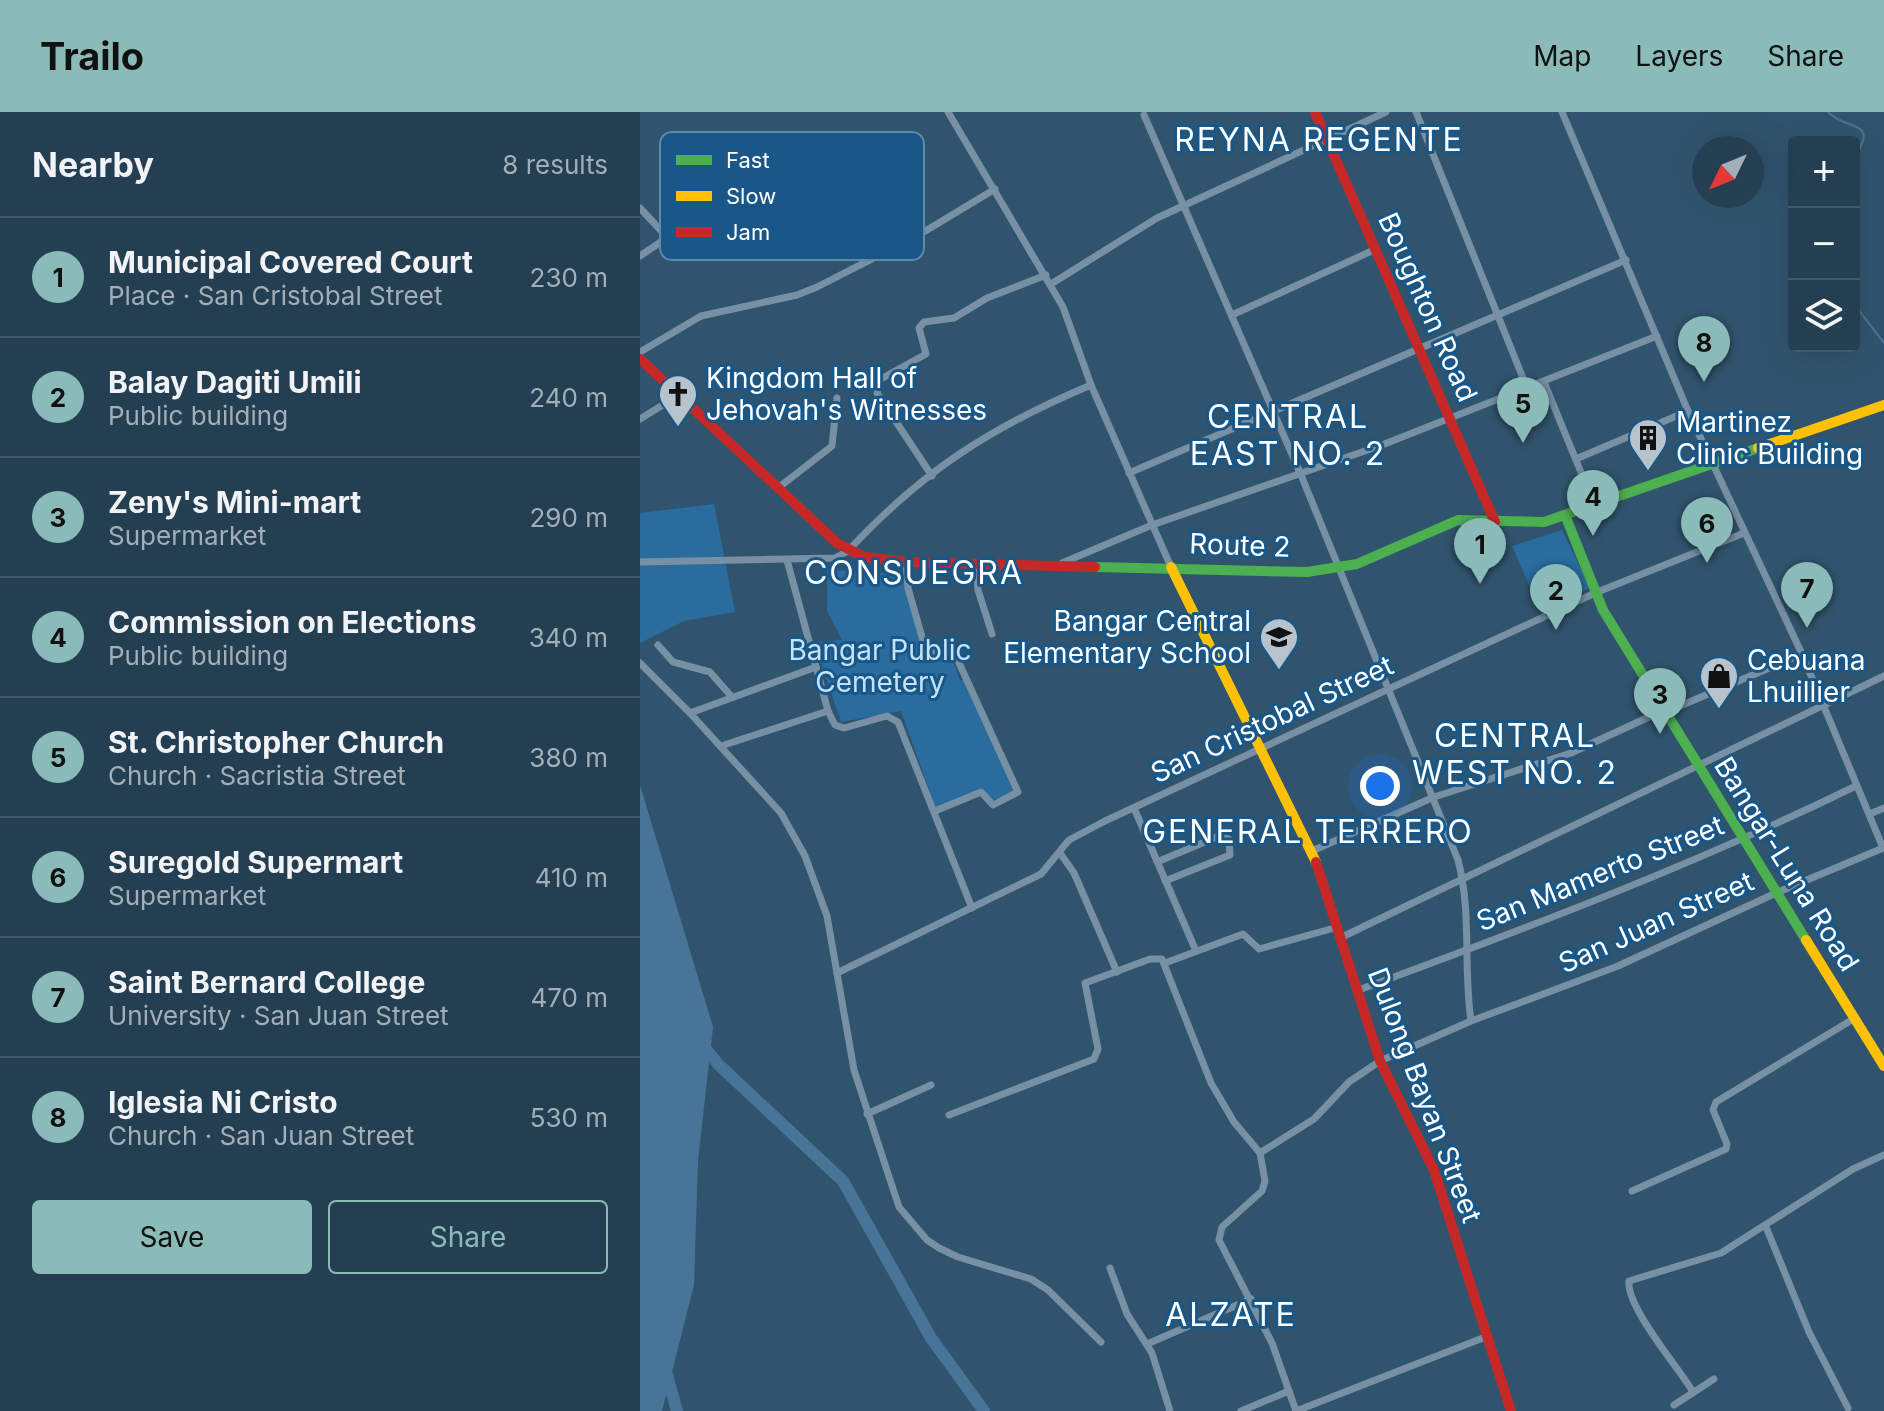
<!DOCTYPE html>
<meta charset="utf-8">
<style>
body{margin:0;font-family:Inter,sans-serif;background:#314a5c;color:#f1f3f6}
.controls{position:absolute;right:24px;top:24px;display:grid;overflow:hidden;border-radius:8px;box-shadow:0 8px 32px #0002}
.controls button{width:72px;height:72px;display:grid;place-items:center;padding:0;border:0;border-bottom:2px solid #425869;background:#253f52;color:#f1f3f6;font:40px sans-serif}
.compass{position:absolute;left:1052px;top:24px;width:72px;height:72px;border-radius:50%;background:#253f52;box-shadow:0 8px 32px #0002;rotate:227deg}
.you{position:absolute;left:740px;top:674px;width:28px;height:28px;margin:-20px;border:6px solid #fff;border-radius:50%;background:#1a73e8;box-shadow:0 0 0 12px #1a73e833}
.badge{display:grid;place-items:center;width:52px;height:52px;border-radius:50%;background:#8bbbb9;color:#111;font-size:26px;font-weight:700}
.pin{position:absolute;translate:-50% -66px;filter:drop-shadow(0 2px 4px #0008)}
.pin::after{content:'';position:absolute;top:42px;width:28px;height:24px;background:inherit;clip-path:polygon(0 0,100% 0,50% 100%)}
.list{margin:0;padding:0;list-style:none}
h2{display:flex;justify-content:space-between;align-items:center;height:104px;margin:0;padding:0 32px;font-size:34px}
h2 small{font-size:26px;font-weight:400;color:#a3afb8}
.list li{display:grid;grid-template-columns:52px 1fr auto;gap:24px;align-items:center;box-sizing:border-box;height:120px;padding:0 32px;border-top:2px solid #425869}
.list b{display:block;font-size:30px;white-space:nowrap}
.list p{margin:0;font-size:26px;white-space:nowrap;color:#a3afb8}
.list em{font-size:26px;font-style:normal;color:#a3afb8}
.actions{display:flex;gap:16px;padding:24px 32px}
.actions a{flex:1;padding:18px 0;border:2px solid #8bbbb9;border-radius:8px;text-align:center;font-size:28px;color:#8bbbb9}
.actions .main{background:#8bbbb9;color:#111}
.icon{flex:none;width:44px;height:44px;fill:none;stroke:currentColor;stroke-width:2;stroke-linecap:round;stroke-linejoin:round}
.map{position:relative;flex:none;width:1244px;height:1299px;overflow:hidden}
header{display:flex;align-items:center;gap:48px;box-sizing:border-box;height:112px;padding:0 40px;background:#8bbbb9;color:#111}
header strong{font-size:38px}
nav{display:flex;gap:44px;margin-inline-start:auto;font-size:28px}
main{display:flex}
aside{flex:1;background:#253f52}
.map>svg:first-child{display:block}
.green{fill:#296c9d}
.water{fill:#487597}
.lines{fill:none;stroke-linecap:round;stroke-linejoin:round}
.stream{stroke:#487597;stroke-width:2}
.river{stroke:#487597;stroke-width:12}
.street{stroke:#7890a4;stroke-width:7}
.fast{stroke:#4caf50;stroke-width:10}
.slow{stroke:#ffc107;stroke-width:10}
.jam{stroke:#c62828;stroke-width:10}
.labels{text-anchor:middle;stroke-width:6;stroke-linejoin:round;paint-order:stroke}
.street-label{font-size:28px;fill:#fff;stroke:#185787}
.poi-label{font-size:28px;fill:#fff;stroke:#185787;text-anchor:start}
.park-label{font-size:28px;fill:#c4e3f9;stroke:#185787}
.quarter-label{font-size:32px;letter-spacing:2px;fill:#fff;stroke:#185787}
.key{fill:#185787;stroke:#5d89ab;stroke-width:2}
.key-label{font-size:22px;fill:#fff}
</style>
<header>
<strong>Trailo</strong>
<nav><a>Map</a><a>Layers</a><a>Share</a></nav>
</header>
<main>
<aside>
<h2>Nearby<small>8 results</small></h2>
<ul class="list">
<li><span class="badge">1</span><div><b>Municipal Covered Court</b><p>Place · San Cristobal Street</p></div><em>230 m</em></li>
<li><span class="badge">2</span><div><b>Balay Dagiti Umili</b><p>Public building</p></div><em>240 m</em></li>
<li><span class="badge">3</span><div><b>Zeny's Mini-mart</b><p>Supermarket</p></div><em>290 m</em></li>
<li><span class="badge">4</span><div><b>Commission on Elections</b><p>Public building</p></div><em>340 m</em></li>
<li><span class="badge">5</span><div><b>St. Christopher Church</b><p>Church · Sacristia Street</p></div><em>380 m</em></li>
<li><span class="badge">6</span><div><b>Suregold Supermart</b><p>Supermarket</p></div><em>410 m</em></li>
<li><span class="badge">7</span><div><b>Saint Bernard College</b><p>University · San Juan Street</p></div><em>470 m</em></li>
<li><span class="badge">8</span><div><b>Iglesia Ni Cristo</b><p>Church · San Juan Street</p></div><em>530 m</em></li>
</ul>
<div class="actions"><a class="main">Save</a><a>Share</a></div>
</aside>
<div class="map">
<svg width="1244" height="1299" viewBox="0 0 1244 1299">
<rect width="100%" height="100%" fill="#31546e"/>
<!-- green -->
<g class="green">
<polygon points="74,392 95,500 44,509 0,531 0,401"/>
<polygon points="922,418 950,476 901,500 872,434"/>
<polygon points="187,458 262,462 286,543 310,539 320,569 324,567 375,679 351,689 340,677 296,697 261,599 201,610 174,530 202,528 187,499"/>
</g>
<!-- water -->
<polygon class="water" points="0,673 73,915 58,1049 54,1173 22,1299 0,1299"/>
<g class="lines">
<!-- stream -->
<g class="stream">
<path d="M1188,0c20,20 52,7 26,46"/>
<polyline points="1214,192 1244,231"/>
</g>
<!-- river -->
<g class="river">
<polyline points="60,930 79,953 203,1069 291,1226 344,1299"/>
<polyline points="25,1256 37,1299"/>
</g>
<!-- street -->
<g class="street">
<polyline points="308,0 423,195 451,273 531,455"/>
<polyline points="776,0 887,276"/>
<path d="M504,3l157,360 157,385c14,52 5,108 13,161"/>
<polyline points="0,96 26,124"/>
<polyline points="0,144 59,104"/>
<polyline points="411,172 517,106 746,0"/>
<polyline points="592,203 736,137"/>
<polyline points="0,240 61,204 157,183 177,175 277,124 355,77"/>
<polyline points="904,270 954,392"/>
<polyline points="0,307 39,283"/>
<polyline points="936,347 1048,299"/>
<polyline points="489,361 986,148"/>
<polyline points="292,364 237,281 239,268 286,242 279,216 284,210 314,206 347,186 406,163"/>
<polyline points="138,376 192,334 197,286"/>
<polyline points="147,448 188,599 195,613 204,616 247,604 258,610 332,796"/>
<path d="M0,450l195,-4 13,-7c74,-80 143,-124 243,-166"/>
<polyline points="266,450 268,476 286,539 314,540 378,680 353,693 341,680 295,699"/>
<polyline points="422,451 512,413 742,333 1017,224"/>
<polyline points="336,452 338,478 352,522"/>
<polyline points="18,533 33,550 70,560 91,584"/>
<polyline points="0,551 50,601"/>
<polyline points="176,555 50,601 141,701 165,744 187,804 214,958 259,1095 287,1128 299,1136 318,1145 391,1167 408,1178 461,1230"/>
<polyline points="1026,600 1162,542"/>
<polyline points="81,634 188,599"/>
<polyline points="494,696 556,839"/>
<polyline points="1230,702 1244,696"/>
<polyline points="672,739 794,685 931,641 1024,598"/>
<polyline points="420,741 434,761 477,860"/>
<polyline points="517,750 579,724 589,727 590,743 525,769"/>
<polyline points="702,825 1244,564"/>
<polyline points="525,851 603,822 619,837 698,815"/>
<polyline points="197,861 401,762 429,728 465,709 955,481 1104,421"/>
<path d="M716,879c169,-62 338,-126 500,-205"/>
<polyline points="227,1002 291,973"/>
<polyline points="309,1003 454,947 458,937 445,871 510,847 522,847 571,971 594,1010 620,1041 625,1069 622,1079 582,1115 579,1128 632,1231 656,1299"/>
<polyline points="620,1041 674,1007 709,970 740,949 831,909 978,854 1136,781 1243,736 1162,542 1048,299 922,0"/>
<polyline points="992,1079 1086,1037 1087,1032 1073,998 1076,990 1215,906"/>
<polyline points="1126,1115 1169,1220 1208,1296"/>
<polyline points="470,1156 487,1202 512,1241 530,1299"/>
<polyline points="507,1232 611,1187"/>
<path d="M1053,1280c-14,-24 -67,-85 -64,-111l92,-28 132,-84 31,-14"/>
<polyline points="1034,1293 1074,1267"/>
<polyline points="601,1299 649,1279"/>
<polyline points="656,1299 848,1224"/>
</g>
<!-- fast -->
<g class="fast">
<polyline points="925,403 963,498 1166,828"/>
<polyline points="455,455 667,460 717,452 818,408 904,410 1118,336"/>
</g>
<!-- slow -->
<g class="slow">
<polyline points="1118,336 1244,293"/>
<polyline points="531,455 676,750"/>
<polyline points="1166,828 1244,954"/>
</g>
<!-- jam -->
<g class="jam">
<polyline points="675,0 855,410"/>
<polyline points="0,247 197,431 224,445 266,450 455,455"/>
<polyline points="676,750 740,949 794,1058 871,1299"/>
</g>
</g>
<!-- icons -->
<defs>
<symbol id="church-pin" viewBox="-11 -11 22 30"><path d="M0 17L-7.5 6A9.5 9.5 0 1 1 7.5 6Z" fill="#b7c3cc" stroke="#185787"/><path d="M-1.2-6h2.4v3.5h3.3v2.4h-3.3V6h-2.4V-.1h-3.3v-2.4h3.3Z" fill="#111"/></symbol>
<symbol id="building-pin" viewBox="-11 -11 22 30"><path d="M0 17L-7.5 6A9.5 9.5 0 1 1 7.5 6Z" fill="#b7c3cc" stroke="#185787"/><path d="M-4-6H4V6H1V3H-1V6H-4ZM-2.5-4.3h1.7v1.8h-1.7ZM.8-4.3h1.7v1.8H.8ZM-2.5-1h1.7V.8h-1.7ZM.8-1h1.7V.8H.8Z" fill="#111"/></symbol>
<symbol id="school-pin" viewBox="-11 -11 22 30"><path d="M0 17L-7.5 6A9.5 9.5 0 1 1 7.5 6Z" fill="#b7c3cc" stroke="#185787"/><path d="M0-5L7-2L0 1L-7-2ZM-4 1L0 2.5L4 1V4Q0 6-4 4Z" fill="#111"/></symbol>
<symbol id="shop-pin" viewBox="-11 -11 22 30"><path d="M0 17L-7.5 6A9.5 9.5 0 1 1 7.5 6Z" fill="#b7c3cc" stroke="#185787"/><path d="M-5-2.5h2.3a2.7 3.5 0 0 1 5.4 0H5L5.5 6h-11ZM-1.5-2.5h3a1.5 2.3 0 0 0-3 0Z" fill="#111"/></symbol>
</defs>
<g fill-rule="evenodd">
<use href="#church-pin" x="16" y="260" width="44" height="60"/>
<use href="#building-pin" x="986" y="304" width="44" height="60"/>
<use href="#school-pin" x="617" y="503" width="44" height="60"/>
<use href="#shop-pin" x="1057" y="542" width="44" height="60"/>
</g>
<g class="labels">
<!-- street labels -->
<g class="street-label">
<text transform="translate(788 195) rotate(66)" y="10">Boughton Road</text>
<text transform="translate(600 433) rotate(2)" y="10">Route 2</text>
<text transform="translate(632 607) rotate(-25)" y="10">San Cristobal Street</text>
<text transform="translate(1147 752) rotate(58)" y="10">Bangar-Luna Road</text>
<text transform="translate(960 761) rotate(-22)" y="10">San Mamerto Street</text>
<text transform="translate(1016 810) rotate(-24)" y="10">San Juan Street</text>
<text transform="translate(785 983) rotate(69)" y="10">Dulong Bayan Street</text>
</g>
<!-- poi labels -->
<g class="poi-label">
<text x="66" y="276">Kingdom Hall of<tspan x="66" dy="32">Jehovah's Witnesses</tspan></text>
<text x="1036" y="320">Martinez<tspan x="1036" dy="32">Clinic Building</tspan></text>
<text x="611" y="519" text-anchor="end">Bangar Central<tspan x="611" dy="32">Elementary School</tspan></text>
<text x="1107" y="558">Cebuana<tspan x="1107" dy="32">Lhuillier</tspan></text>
</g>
<!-- park labels -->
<g class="park-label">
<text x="240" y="548">Bangar Public<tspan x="240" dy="32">Cemetery</tspan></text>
</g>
<!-- quarter labels -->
<g class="quarter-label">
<text x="679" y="39">REYNA REGENTE</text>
<text x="648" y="316">CENTRAL<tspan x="648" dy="37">EAST NO. 2</tspan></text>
<text x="274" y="472">CONSUEGRA</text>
<text x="875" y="635">CENTRAL<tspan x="875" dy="37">WEST NO. 2</tspan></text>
<text x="668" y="731">GENERAL TERRERO</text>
<text x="591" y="1214">ALZATE</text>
</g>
</g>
<!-- legend -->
<rect x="20" y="20" width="264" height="128" rx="12" class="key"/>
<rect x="36" y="43" width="36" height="10" fill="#4caf50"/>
<rect x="36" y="79" width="36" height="10" fill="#ffc107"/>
<rect x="36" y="115" width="36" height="10" fill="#c62828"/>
<g class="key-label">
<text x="86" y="56">Fast</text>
<text x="86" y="92">Slow</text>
<text x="86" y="128">Jam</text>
</g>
</svg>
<div class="controls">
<button>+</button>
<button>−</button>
<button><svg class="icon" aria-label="layers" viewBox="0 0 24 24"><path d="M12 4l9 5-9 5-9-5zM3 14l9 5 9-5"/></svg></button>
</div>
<svg class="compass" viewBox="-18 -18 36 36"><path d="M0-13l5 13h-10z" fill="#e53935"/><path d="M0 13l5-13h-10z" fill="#a3afb8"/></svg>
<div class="you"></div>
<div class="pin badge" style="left:840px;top:472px">1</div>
<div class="pin badge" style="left:916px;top:518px">2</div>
<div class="pin badge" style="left:1020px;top:622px">3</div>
<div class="pin badge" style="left:953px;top:424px">4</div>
<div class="pin badge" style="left:883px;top:331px">5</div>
<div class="pin badge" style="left:1067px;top:451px">6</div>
<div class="pin badge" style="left:1167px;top:516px">7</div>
<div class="pin badge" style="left:1064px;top:270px">8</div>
</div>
</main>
